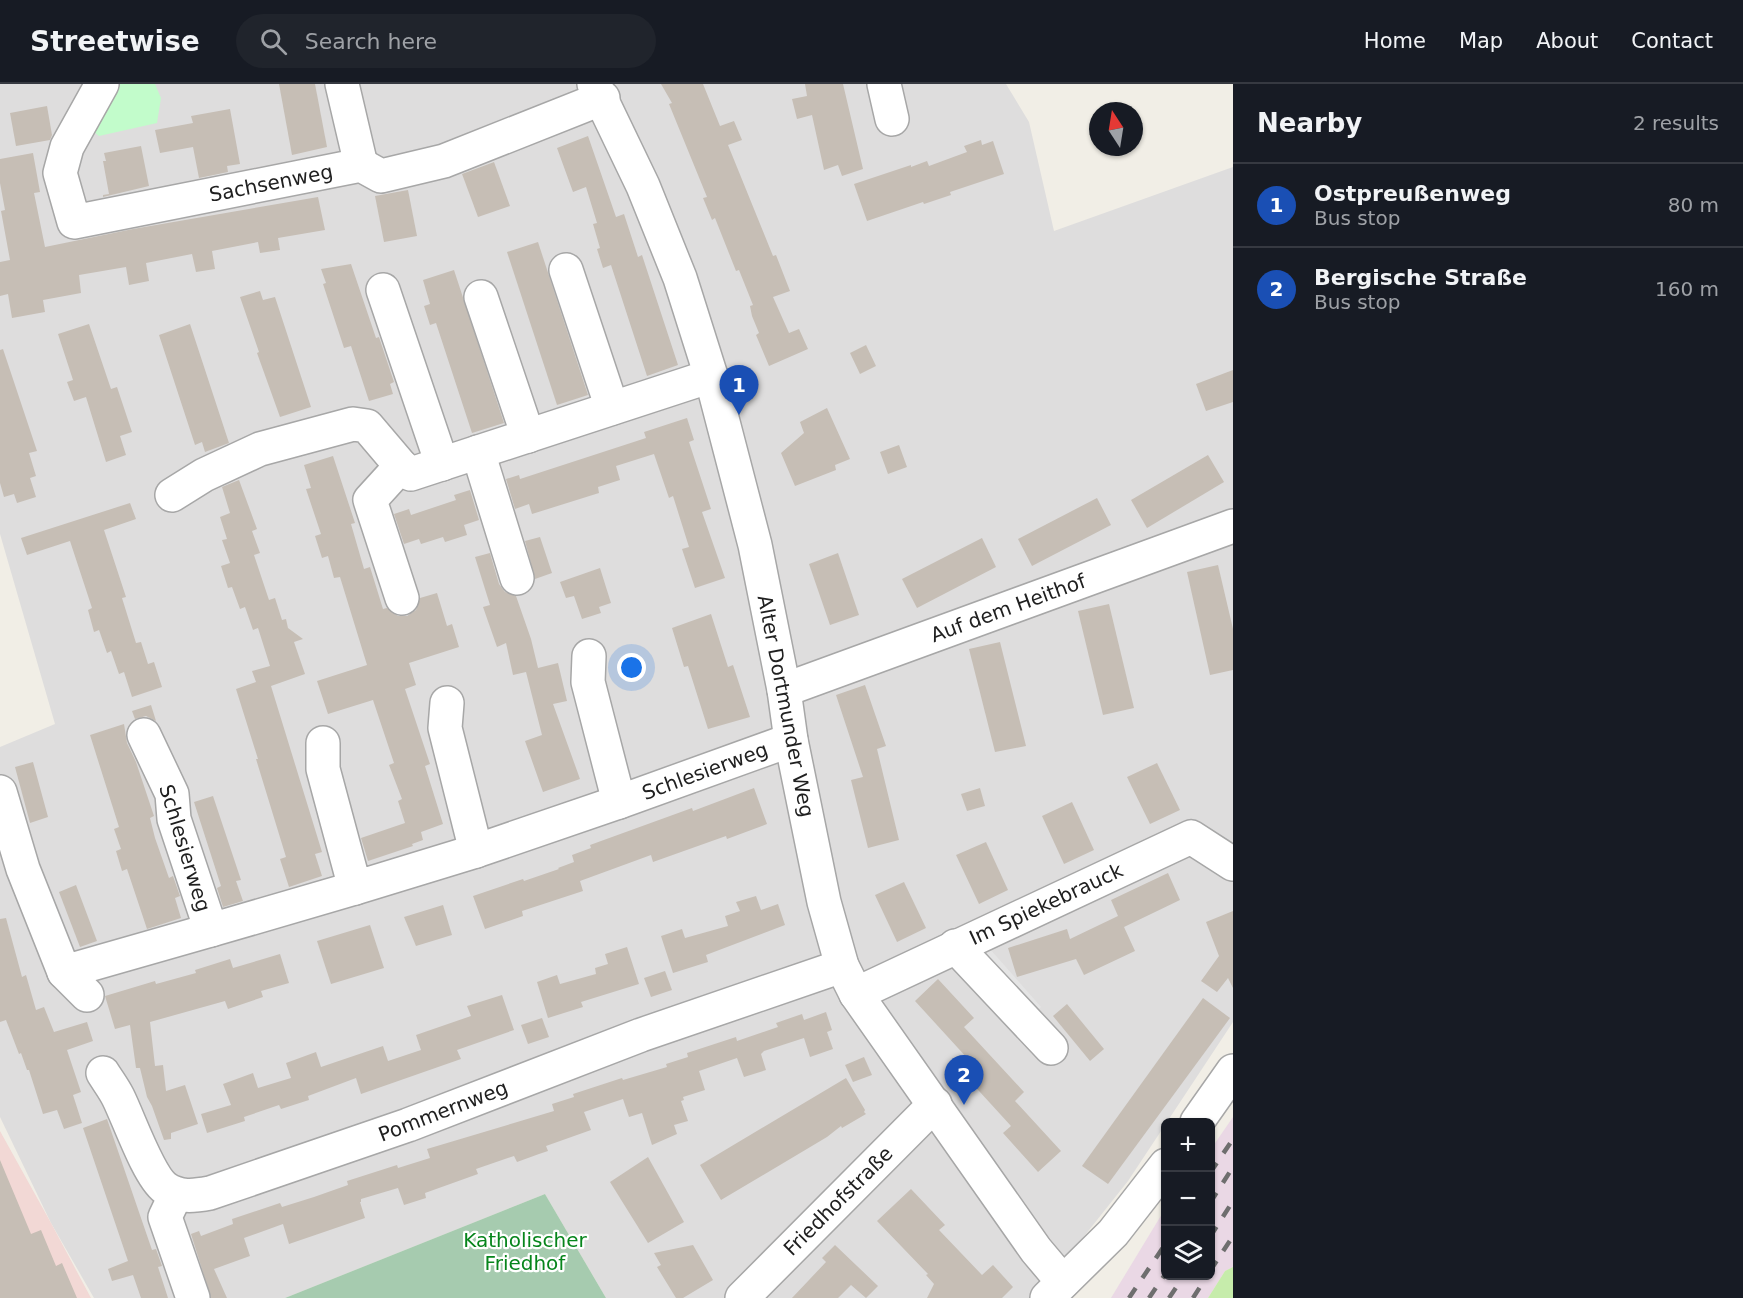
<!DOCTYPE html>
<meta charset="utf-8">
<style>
body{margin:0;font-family:"DejaVu Sans",sans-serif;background:#20242c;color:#f1f3f6}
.controls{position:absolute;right:18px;bottom:18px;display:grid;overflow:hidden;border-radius:9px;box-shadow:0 2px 4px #0004}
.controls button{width:54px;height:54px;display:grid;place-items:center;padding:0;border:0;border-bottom:2px solid #363941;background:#171b24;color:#f1f3f6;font:30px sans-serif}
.compass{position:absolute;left:1089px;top:18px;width:54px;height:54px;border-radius:50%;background:#171b24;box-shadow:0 2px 4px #0004;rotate:348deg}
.you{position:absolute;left:632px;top:584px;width:21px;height:21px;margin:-15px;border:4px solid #fff;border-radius:50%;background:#1a73e8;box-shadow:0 0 0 9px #1a73e833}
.badge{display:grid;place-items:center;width:39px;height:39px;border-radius:50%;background:#d93025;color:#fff;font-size:20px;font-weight:700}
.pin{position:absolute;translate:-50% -50px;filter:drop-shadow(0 2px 3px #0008)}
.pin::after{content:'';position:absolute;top:32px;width:21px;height:18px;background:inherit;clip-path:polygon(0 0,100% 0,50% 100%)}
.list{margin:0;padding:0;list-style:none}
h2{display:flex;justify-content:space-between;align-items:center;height:78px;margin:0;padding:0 24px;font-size:26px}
h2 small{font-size:20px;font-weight:400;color:#9ea1a6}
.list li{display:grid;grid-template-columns:39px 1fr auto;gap:18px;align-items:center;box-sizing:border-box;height:84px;padding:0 24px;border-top:2px solid #363941}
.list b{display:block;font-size:22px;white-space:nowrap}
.list p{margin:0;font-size:20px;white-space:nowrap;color:#9ea1a6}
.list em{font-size:20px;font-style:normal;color:#9ea1a6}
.icon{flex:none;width:33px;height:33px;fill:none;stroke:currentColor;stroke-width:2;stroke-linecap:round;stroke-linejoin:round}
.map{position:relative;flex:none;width:1233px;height:1214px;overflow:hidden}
header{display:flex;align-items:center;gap:36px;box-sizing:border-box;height:84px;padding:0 30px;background:#171b24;border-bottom:2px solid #363941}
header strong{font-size:28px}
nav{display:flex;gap:33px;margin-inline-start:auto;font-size:21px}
.search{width:420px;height:54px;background:#20242c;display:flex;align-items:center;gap:15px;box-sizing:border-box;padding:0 21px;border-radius:33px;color:#9ea1a6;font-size:22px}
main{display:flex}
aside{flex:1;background:#171b24}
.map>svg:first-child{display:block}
.residential{fill:#dedddd}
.commercial{fill:#f2d8d5}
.industrial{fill:#ead8e5}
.grass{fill:#c6ecab}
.cemetery{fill:#a6cbaf}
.park{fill:#c2fccb}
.parking{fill:#e4e4e4}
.building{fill:#c6beb5}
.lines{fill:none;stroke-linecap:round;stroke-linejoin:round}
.minor-casing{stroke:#a7a7a7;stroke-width:36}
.minor{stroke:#fff;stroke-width:33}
.rail{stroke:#6e6e6e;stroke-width:4.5;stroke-dasharray:12 12;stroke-linecap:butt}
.labels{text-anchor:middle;stroke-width:4.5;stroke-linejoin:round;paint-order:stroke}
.street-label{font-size:20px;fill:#202020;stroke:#fff}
.park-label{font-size:20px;fill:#07851c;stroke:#fff}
</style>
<header>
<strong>Streetwise</strong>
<div class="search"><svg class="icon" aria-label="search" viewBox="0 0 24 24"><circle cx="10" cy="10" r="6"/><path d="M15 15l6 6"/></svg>Search here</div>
<nav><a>Home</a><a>Map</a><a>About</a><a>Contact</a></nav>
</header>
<main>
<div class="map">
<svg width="1233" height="1214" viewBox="0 0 1233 1214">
<rect width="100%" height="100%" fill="#f1eee6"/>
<!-- residential -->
<polygon class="residential" points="0,0 1006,0 1029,38 1054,147 1233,83 1233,938 1128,1097 1035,1214 606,1214 545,1110 285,1214 94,1214 51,1139 0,1033 0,663 55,640 0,450"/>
<!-- commercial -->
<polygon class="commercial" points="0,1047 51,1139 91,1214 0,1214"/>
<!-- industrial -->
<polygon class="industrial" points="1233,1033 1233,1183 1225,1187 1208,1214 1111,1214 1165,1125 1166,1192 1210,1192 1211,1065"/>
<!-- grass -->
<polygon class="grass" points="1233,1183 1233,1214 1208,1214 1225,1187"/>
<!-- cemetery -->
<polygon class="cemetery" points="545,1110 606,1214 285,1214"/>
<!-- park -->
<polygon class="park" points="112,0 155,0 161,14 157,39 99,52 89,44"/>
<!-- parking -->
<polygon class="parking" points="990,865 1041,923 1029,935 976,876"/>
<!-- building -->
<g class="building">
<polygon points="279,0 315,0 327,63 292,71"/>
<polygon points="661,0 703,0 720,42 734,37 742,56 728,61 773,172 776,171 790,207 773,213 789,249 799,245 808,265 769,282 756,251 759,249 752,232 750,222 753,221 739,186 736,187 715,134 712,136 703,114 707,113 669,20 672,19"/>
<polygon points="805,0 843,0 863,85 842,92 838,81 824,86 812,31 797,35 792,15 807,12"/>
<polygon points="47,22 52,51 50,56 16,62 10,29"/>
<polygon points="230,25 240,80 227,82 228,88 199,94 193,63 160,69 155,46 193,39 191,32"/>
<polygon points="588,52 616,133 624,130 638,173 642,171 678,281 647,292 611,181 603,184 597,165 600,164 593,140 597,139 586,103 573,108 557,64"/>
<polygon points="981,56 982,61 993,57 1004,90 950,108 951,111 924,120 923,118 867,137 854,100 911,81 911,83 927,77 929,82 967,68 964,62"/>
<polygon points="141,62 149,102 103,113 103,111 109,110 103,77 106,77 104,69"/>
<polygon points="33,69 40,108 34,109 45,163 133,145 318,113 325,146 278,154 280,166 260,169 258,158 212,167 215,185 196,188 192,170 146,179 149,197 129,201 126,183 79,191 81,209 43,216 45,228 12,234 8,210 0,212 0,178 10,176 1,127 5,126 0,99 0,75"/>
<polygon points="494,78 510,122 478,133 462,90"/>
<polygon points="408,106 417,152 384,158 375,112"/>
<polygon points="538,158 588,311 557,321 507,168"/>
<polygon points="351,180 376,254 379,253 394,298 390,300 393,310 369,317 351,262 344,264 323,200 326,199 321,185"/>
<polygon points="454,186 504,339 472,349 436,239 430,241 424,222 430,220 423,196"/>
<polygon points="260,207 263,216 275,213 311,323 280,333 257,269 259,268 240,213"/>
<polygon points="89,240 111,305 117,303 132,348 120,352 126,371 106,378 86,313 74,317 67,298 73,296 58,250"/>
<polygon points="190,240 229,359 205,368 202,358 195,361 159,251"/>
<polygon points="866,261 876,282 860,290 850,269"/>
<polygon points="3,265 37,367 29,369 36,392 30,394 36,413 17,419 14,410 4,413 0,399 0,266"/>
<polygon points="1233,286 1233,318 1206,327 1196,300"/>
<polygon points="827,324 850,375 835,381 836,386 795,402 781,369 804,349 800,338"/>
<polygon points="687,334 694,356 689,358 711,425 702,428 725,494 695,504 682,465 689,463 673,412 669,414 654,370 616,382 620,396 598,403 599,409 532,430 529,420 515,425 506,395 519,391 520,395 646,354 644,348"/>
<polygon points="899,361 907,383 888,390 880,368"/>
<polygon points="1208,371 1224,398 1147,444 1131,416"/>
<polygon points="333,372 355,439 351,440 364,485 370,483 383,525 387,524 398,532 407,532 416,526 420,514 437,509 447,542 452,540 459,563 409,579 416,601 405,605 430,680 425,682 443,740 421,748 423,756 412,760 413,762 368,777 361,754 405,739 398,717 402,715 389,681 394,679 373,616 328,630 317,597 367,581 340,493 334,494 328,472 322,474 315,452 321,450 306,405 311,404 304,381"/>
<polygon points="239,396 257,445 252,447 260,469 254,471 269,516 275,514 282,536 286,535 288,544 303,555 294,558 305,590 271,602 322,768 315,770 322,792 289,803 280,775 286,773 256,675 258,675 236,605 256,598 252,587 270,582 258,544 253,546 245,523 240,525 232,503 228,504 221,482 230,479 222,456 227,455 220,433 230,429 222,403"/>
<polygon points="470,406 479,436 464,441 467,451 445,458 443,453 421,460 419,455 404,460 394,430 409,425 411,431 456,416 454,411"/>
<polygon points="1097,414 1111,441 1032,482 1018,455"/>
<polygon points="130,419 136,435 104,446 126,513 122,514 136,559 141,558 148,580 154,578 162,603 132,613 124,588 119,590 111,567 107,569 99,546 94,548 88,526 92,524 70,457 27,471 21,454"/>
<polygon points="540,453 552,489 535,495 525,457"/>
<polygon points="982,454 996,483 917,524 902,495"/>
<polygon points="490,469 499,500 505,508 516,512 531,555 538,584 558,579 567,617 553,620 580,695 543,708 525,657 542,651 526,588 513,591 506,559 497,563 483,523 490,521 475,473"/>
<polygon points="838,469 859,531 830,541 809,480"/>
<polygon points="1218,481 1233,545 1233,586 1210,591 1187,488"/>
<polygon points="600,484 611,519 599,523 601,529 582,535 574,512 566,514 560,498"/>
<polygon points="1109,520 1134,624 1103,631 1078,527"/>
<polygon points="711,530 728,583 733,581 750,633 708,645 688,582 684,583 672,544"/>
<polygon points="1000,558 1026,662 995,668 969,565"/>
<polygon points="865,601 886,662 877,665 899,756 868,764 851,696 863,693 836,611"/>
<polygon points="151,621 156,637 146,632 135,635 132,627"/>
<polygon points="124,640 127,659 136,678 154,732 150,734 155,754 169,794 173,792 180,812 175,814 181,834 147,845 127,785 122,787 116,767 121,765 114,745 119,743 90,651"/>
<polygon points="33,678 48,733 30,739 15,683"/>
<polygon points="1157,679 1180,726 1150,740 1127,693"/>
<polygon points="754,704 767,740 727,755 726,752 653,778 651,771 580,797 583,807 522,827 523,832 485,845 473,812 523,795 524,797 559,785 558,784 574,778 572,771 591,764 590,761 692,724 693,727"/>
<polygon points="980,704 985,722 967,727 961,710"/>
<polygon points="213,712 241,796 236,797 243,817 223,823 217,804 221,802 194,718"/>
<polygon points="1072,718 1094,766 1064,780 1042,732"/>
<polygon points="986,758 1008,806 979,820 956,771"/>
<polygon points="1168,789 1180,816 1124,843 1135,867 1084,891 1076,875 1017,893 1008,864 1067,845 1070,855 1118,832 1111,816"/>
<polygon points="904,798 926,844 897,858 875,811"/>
<polygon points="76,801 97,857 80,863 59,808"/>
<polygon points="756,812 761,826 778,820 785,841 706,871 708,878 673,889 661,852 682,845 685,854 728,842 725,832 740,827 736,818"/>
<polygon points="443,821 452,851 416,862 404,833"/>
<polygon points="1233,827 1233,904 1228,894 1217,908 1201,897 1219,872 1206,838"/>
<polygon points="6,834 22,893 26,891 36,926 44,923 54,948 87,938 93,957 67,966 81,1008 73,1011 82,1039 64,1045 57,1026 43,1030 29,986 27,986 21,969 19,970 6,936 0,938 0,835"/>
<polygon points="370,841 384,884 331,900 317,857"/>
<polygon points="627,863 639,900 581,918 583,923 548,934 537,898 557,891 560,900 596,890 595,884 608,880 605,870"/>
<polygon points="280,870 289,899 261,907 263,913 228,925 225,917 150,938 155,982 163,981 166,1007 185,1001 198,1040 171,1049 171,1055 164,1056 152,1022 147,1013 140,984 136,984 130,941 115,945 105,912 155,897 156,900 196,889 195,886 230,875 233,884"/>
<polygon points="665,887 672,906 651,913 644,894"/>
<polygon points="938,895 974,934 964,943 1024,1008 1015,1017 1061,1067 1038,1088 1003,1049 1011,1042 958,984 968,975 915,917"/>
<polygon points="502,911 514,946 457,966 461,975 361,1010 356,994 308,1012 309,1016 281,1025 279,1021 244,1033 245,1037 207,1049 201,1030 231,1021 223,1000 253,989 258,1004 291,994 286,979 316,968 321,983 383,962 388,977 421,966 416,951 471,932 467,922"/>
<polygon points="1203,914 1230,934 1108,1100 1082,1082"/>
<polygon points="1067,920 1104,965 1090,977 1053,932"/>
<polygon points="826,928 832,946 827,948 833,965 810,973 804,954 764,967 761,970 766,986 744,993 737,974 699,987 705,1006 683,1013 684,1016 681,1017 688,1037 674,1041 677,1050 652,1061 642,1029 629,1033 623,1015 584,1028 591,1046 546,1062 548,1067 539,1070 517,1078 514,1072 476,1085 478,1090 425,1109 426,1114 404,1121 398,1104 361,1115 361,1118 360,1118 365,1134 289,1160 283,1140 244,1154 250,1172 214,1185 227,1214 211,1214 191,1150 199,1147 201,1152 233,1140 232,1135 280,1119 282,1123 314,1113 348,1101 347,1097 397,1081 398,1084 430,1074 427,1065 554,1027 552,1020 574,1013 573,1010 622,994 623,996 667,983 666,980 688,973 687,969 736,953 737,957 778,943 776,939 802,930 804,936"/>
<polygon points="542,934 549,953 528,960 521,941"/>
<polygon points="864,973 872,991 853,998 845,981"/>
<polygon points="846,994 865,1026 864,1028 866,1030 842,1044 841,1042 827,1053 721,1116 700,1081"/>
<polygon points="107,1035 152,1166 156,1165 162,1182 158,1183 168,1214 141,1214 133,1191 112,1197 108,1185 128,1177 83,1044"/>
<polygon points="648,1073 684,1138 648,1159 610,1098"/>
<polygon points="0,1076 31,1150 41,1146 56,1182 62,1179 77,1214 0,1214"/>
<polygon points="911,1105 945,1141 939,1146 982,1191 993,1181 1013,1203 1002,1214 927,1214 934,1200 926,1191 928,1190 877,1137"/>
<polygon points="693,1161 713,1196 683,1214 676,1214 657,1183 661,1181 654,1169"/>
<polygon points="835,1161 878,1202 866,1214 851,1201 838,1214 792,1214 826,1178 822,1174"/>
</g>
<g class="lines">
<defs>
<g id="minor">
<polyline points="102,0 67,63 60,89 74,138 361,81 381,92 444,77 603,14"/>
<polyline points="342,0 361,81"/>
<polyline points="594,0 643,102 680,194 711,292 755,461 784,606 791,656 824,818 842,882 856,910 1036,1166 1063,1198"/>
<polyline points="884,0 892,35"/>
<polyline points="566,186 612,324"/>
<polyline points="383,206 442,380"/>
<polyline points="481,213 528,352"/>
<polyline points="478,368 517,494"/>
<polyline points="401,382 370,416 402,514"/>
<polyline points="172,411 204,391 260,365 353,340 367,342 401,382 411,390 711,292"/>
<polyline points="589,572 588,598 619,718 791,656"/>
<polyline points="784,606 1233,442"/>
<polyline points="447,619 445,644 476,767"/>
<polyline points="144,651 172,710 174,735 211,846 355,804"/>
<polyline points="323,659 323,685 355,804 476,767 619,718"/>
<polyline points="0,708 23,785 64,888 211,846"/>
<polyline points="955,862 1051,964"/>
<polyline points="64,888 87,911"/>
<polyline points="856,910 1191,753 1233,780"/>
<path d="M103,989c5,8 11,16 15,24 11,22 30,78 47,91 14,10 29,8 45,5l198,-68 233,-90 201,-69"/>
<polyline points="1197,1038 1233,987"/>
<polyline points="176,1110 165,1133 193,1214"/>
<polyline points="742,1214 935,1020"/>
<polyline points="1047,1214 1113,1149 1166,1081"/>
</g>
</defs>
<!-- minor casing -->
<use href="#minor" class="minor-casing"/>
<!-- minor -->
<use href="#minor" class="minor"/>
<!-- rail -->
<g class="rail">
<polyline points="1210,1089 1233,1055"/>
<polyline points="1210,1119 1233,1083"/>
<polyline points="1210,1153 1233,1117"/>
<polyline points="1210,1187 1233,1152"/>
<polyline points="1129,1214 1166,1159"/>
<polyline points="1149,1214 1166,1189"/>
<polyline points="1169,1214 1184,1192"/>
<polyline points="1193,1214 1207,1192"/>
</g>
</g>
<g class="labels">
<!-- street labels -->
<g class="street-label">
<text transform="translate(271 99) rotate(-11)" y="7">Sachsenweg</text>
<text transform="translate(1008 524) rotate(-20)" y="7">Auf dem Heithof</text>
<text transform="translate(786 622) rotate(79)" y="7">Alter Dortmunder Weg</text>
<text transform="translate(705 687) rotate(-20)" y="7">Schlesierweg</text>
<text transform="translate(185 764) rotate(73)" y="7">Schlesierweg</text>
<text transform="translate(1046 820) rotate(-25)" y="7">Im Spiekebrauck</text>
<text transform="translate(443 1027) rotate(-21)" y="7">Pommernweg</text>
<text transform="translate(838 1117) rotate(-45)" y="7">Friedhofstraße</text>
</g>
<!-- park labels -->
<g class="park-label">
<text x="525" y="1163">Katholischer<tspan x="525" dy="23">Friedhof</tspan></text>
</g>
</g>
</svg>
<div class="controls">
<button>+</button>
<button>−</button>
<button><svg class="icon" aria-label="layers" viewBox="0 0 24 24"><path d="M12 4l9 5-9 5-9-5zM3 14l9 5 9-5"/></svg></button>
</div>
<svg class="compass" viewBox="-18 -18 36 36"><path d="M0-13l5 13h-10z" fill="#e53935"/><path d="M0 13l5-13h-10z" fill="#9ea1a6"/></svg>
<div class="you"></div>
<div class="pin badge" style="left:739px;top:331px;background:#1a4fb4">1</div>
<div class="pin badge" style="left:964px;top:1021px;background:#1a4fb4">2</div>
</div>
<aside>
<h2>Nearby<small>2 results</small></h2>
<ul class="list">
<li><span class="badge" style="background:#1a4fb4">1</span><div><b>Ostpreußenweg</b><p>Bus stop</p></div><em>80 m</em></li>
<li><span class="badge" style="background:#1a4fb4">2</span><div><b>Bergische Straße</b><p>Bus stop</p></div><em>160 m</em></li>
</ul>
</aside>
</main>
